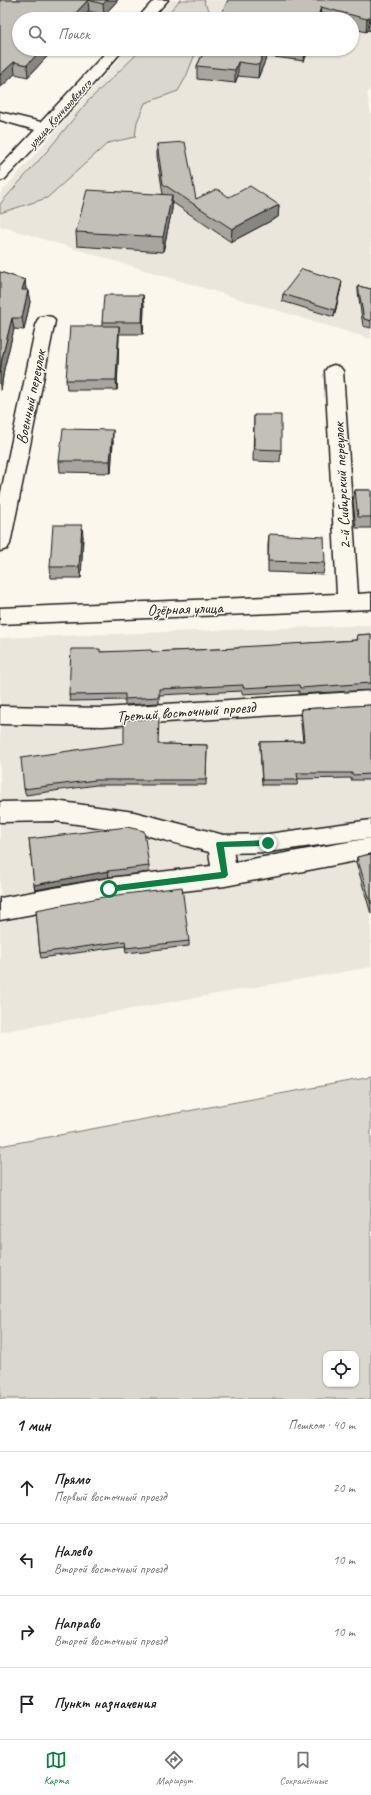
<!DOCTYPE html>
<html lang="ru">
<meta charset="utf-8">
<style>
body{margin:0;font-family:Caveat,sans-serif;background:#f6f6f6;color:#202124}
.controls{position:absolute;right:12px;bottom:12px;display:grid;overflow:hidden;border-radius:8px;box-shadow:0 1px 3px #0004}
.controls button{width:36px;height:36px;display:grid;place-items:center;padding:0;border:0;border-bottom:1px solid #e0e0e0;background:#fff;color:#202124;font:20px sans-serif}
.stop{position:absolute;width:12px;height:12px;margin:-9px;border:3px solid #0b8043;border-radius:50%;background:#fff}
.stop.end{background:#0b8043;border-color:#fff;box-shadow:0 1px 4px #0008}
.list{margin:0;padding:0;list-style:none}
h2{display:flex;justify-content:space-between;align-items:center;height:52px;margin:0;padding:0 16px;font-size:17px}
h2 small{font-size:13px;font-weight:400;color:#757577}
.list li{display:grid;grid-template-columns:26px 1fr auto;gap:12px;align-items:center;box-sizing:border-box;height:72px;padding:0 16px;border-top:1px solid #e0e0e0}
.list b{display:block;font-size:15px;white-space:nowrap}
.list p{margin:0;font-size:13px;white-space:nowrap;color:#757577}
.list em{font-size:13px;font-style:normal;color:#757577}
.icon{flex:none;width:22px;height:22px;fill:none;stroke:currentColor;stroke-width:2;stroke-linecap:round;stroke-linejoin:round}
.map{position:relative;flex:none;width:371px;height:1399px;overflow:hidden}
.search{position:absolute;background:#fff;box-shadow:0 1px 3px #0004;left:12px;right:12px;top:12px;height:44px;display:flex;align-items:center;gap:10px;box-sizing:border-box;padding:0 14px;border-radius:22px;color:#757577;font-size:15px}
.sheet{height:340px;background:#fff}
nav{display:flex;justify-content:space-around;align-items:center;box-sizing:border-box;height:56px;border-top:1px solid #e0e0e0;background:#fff;font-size:11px;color:#757577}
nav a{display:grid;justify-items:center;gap:2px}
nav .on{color:#0b8043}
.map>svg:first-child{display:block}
.built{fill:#eae6dc}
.green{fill:#dad7ce;stroke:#7b7a75;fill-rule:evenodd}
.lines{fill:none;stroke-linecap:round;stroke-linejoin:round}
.service-casing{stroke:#1c1c1c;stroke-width:3}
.minor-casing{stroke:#1c1c1c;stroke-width:3}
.service{fill:#fbf7ec;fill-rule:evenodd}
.minor{fill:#fbf7ec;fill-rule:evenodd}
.wall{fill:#a8a59e;stroke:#1c1c1c}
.shaded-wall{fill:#888681;stroke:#1c1c1c}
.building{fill:#c3c0b8;stroke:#1c1c1c}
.route{fill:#0b8043}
.labels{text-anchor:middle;stroke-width:3;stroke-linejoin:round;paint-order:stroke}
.far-street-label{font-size:13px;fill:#1c1c1c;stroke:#fbf7ec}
.street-label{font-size:16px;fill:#1c1c1c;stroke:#fbf7ec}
</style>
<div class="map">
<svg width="371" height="1399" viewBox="0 0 371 1399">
<rect width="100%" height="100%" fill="#fbf7ec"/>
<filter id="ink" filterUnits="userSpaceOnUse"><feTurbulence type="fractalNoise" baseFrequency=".025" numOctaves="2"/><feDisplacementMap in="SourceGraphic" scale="8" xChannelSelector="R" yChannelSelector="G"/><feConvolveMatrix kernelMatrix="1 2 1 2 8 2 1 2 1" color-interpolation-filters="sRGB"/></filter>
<g filter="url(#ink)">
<!-- built -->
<g class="built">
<polygon points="171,0 371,0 371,88 367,94 371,113 371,339 0,226 0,194 128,49 352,49 352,19 155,19"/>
<polygon points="371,625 371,967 0,1032 0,638"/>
</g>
<!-- green -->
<g class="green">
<polygon points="180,0 205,0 204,3 212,14 210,19 163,19"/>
<polygon points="140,49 197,49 186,77 178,91 145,103 137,122 135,137 108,143 47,198 0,213 0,204 48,150 88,101 134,57"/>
<path d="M371,1077v322h-371v-253zM326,1354h30v30h-30z"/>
</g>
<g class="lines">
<defs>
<polygon id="service" points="371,820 371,838 268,852 220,853 212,851 209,844 212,837 220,835 268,834"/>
<g id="minor">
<polygon points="154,0 168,0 151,19 137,19"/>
<polygon points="109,49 124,49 51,131 49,132 5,179 0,181 0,167 35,130 0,120 0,112 41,122"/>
<polygon points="46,316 52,317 55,321 10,544 7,549 0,551 0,497 37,321 40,317"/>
<polygon points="334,365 340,367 343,371 358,594 371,593 371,609 0,624 0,608 337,594 325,371 328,367"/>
<polygon points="371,691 371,709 103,726 0,724 0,706 103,708"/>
<polygon points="55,801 134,812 220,834 228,837 232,844 235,862 371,838 371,858 225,886 109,900 0,920 0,898 109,878 211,866 209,852 134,832 55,821 0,822 0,802"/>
</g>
</defs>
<!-- service casing -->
<use href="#service" class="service-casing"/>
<!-- minor casing -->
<use href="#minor" class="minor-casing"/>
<!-- service -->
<use href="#service" class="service"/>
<!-- minor -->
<use href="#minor" class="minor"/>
</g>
<!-- wall -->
<g class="wall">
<polygon points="0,0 118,0 104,15 89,11 82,19 19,19 19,49 54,49 28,77 15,74 0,88"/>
<polygon points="371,0 371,31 368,30 366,32 352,28 352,19 219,19"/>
<polygon points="205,49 309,49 304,61 267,56 258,78 238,76 235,83 197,79 197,66"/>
<polygon points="157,144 196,199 229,197 279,205 278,217 231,242 172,202 172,209 163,252 77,246 76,232 163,194 157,156"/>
<polygon points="0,272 25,280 26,290 30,302 24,330 14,329 4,369 1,390 0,390"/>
<polygon points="342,281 341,287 334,317 282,301 283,294"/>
<polygon points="358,286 371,289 371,328 363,326 358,292"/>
<polygon points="143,295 144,306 143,334 119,334 117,390 67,390 66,380 102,326 102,322"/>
<polygon points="254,415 281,450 280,462 253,461"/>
<polygon points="113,441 111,473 60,472 59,461"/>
<polygon points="355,490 371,490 371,528 356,528 353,501"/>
<polygon points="269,534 325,563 323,574 268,572 268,545"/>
<polygon points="83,536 81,578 51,578 50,567"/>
<polygon points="371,634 371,690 299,694 299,691 242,694 242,691 159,695 159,703 125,705 125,700 70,701 69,695 100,652 152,652 239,648 356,640 357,635"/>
<polygon points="371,705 371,780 351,780 351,778 298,779 297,785 262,785 260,747 260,742 303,741 300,715 301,709"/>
<polygon points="159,744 207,745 206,785 96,785 26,795 24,789"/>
<polygon points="29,839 149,866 149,872 109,877 35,890"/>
<polygon points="371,854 371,914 356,862 357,857"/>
<polygon points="36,910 189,941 189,946 126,953 125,946 41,958 40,953"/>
</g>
<!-- shaded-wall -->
<g class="shaded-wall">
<polygon points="88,0 89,11 82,19 70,19"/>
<polygon points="107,0 118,0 104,15 103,4"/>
<polygon points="321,7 320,19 317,19"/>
<polygon points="370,17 368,30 366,32 367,19"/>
<polygon points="42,49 54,49 28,77 27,65"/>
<polygon points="265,49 267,49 267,56 258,78 259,65"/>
<polygon points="305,49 309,49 304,61"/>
<polygon points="14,62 15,74 0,88 0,75"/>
<polygon points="238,62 238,76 235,83 235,70"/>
<polygon points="172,195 172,209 163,252 163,237"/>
<polygon points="279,205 278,217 231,242 232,229"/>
<polygon points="25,280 26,291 22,290"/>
<polygon points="342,281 341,287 334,317 335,310"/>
<polygon points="28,290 30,302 24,330 22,318"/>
<polygon points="143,295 144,306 143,334 142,322"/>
<polygon points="12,318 14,329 4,369 1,390 0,385 0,373 2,358"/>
<polygon points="119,326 119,337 117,390 116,380"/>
<polygon points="113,430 113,441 111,473 110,461"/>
<polygon points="82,525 83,536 81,578 79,567"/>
<polygon points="108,871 109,877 35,890 34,885"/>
</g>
<!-- building -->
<g class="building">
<polygon points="0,0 107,0 103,4 88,0 70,19 19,19 19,49 42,49 27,65 14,62 0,75"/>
<polygon points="228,0 371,0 371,17 370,17 367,19 321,7 317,19 219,19"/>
<polygon points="205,49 265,49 259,65 238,62 235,70 197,66"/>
<polygon points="185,142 196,199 217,189 229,197 250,186 279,205 232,229 163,184 157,144"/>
<polygon points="87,190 172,195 163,237 76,232"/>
<polygon points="302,269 342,281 335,310 283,294"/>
<polygon points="0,272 25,280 22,290 28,290 22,318 12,318 2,358 0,373"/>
<polygon points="358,286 371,289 371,321 364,319"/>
<polygon points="104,295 143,295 142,322 102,322"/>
<polygon points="70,326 119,326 116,380 66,380"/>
<polygon points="254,415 281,415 281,450 254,449"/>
<polygon points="63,429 113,430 110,461 59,461"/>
<polygon points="355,490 371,490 371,517 358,517"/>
<polygon points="53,525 82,525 79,567 50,567"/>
<polygon points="269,534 324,537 325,563 268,561"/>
<polygon points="371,634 371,683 300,688 299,685 243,688 243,685 159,689 159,697 125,699 125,694 69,695 71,649 100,649 100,652 151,650 152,652 239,648 239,647 358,640 357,635"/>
<polygon points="371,705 371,774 352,775 352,773 297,773 298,780 262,780 260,742 304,741 301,709"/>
<polygon points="159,718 158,744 207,745 206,780 96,780 24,789 21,758 124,743 124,720"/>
<polygon points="127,827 144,831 149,866 108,871 34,885 29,839"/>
<polygon points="371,854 371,904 357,857"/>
<polygon points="182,887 189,941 126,948 125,941 40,953 36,910 109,896"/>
</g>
</g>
<!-- route -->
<polygon class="route" points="268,840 271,843 268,846 224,847 228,875 225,878 109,892 106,889 109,886 221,872 216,844 217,842"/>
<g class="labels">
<!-- far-street labels -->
<g class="far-street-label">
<text transform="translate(59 113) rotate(-48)" y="5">улица Кончаловского</text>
</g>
<!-- street labels -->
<g class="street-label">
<text transform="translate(30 397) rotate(-78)" y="6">Военный переулок</text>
<text transform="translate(341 486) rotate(-93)" y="6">2-й Сибирский переулок</text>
<text transform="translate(185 608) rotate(-2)" y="6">Озёрная улица</text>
<text transform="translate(186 711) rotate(-4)" y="6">Третий восточный проезд</text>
</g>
</g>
</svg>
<div class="controls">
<button><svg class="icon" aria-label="locate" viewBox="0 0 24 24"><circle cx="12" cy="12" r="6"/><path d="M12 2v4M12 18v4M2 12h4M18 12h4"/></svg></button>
</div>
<div class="stop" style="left:109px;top:889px"></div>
<div class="stop end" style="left:268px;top:843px"></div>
<div class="search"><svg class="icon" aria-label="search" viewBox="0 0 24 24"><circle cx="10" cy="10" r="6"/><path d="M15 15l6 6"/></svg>Поиск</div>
</div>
<section class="sheet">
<h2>1 мин<small>Пешком · 40 m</small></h2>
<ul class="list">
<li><svg class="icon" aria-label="ahead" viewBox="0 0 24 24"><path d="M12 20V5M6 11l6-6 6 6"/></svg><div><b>Прямо</b><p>Первый восточный проезд</p></div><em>20 m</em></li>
<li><svg class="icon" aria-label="left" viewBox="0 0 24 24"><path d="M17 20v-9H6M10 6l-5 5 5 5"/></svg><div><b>Налево</b><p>Второй восточный проезд</p></div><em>10 m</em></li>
<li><svg class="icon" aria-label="right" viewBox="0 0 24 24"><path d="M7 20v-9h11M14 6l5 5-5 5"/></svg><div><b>Направо</b><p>Второй восточный проезд</p></div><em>10 m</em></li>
<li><svg class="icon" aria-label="arrive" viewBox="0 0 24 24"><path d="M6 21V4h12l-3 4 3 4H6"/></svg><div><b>Пункт назначения</b></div></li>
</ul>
</section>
<nav>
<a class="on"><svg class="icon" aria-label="map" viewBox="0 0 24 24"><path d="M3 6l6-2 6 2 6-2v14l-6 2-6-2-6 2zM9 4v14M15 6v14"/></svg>Карта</a>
<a><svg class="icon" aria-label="directions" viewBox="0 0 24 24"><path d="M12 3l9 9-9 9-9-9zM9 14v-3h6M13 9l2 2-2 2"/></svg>Маршрут</a>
<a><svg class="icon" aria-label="saved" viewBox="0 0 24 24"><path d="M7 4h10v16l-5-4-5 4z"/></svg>Сохранённые</a>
</nav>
